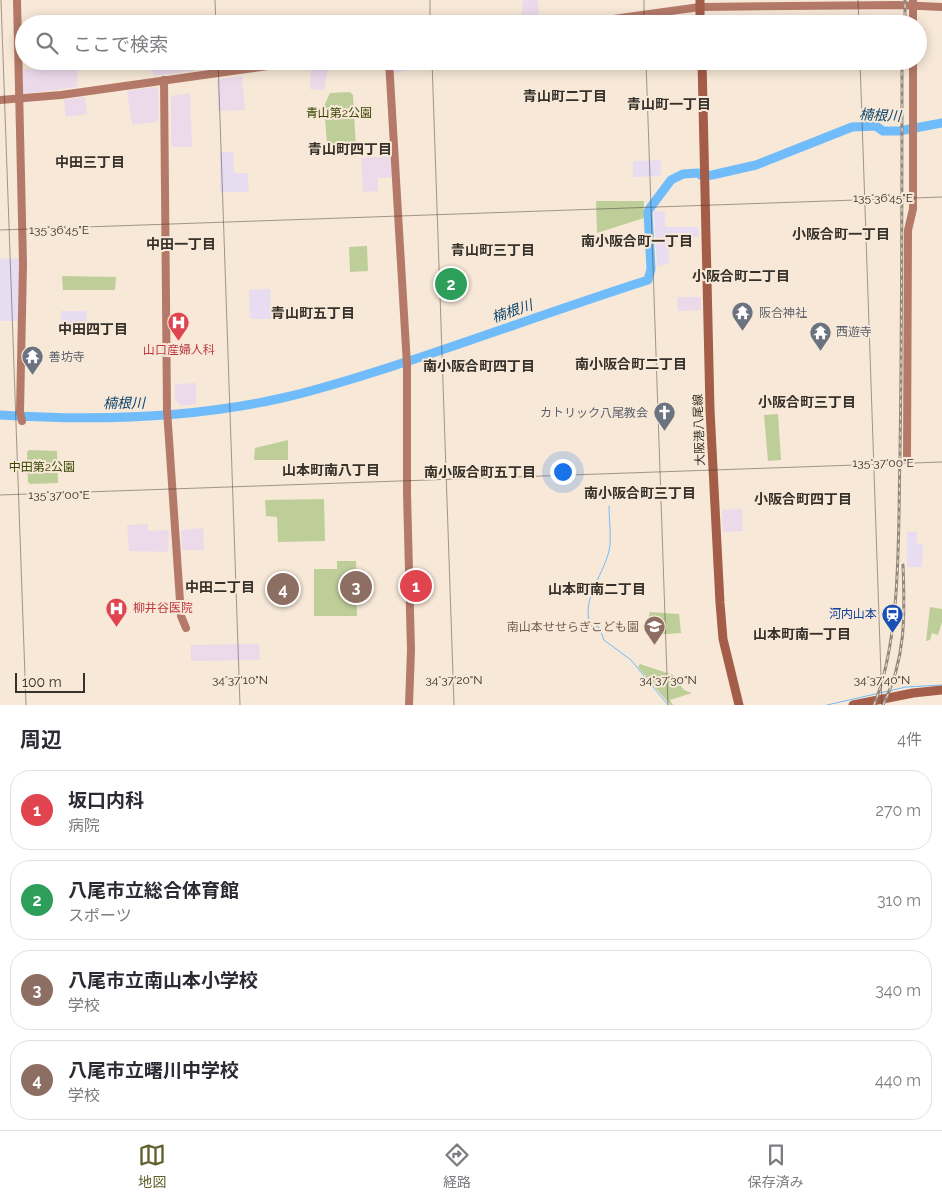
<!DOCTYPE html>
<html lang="ja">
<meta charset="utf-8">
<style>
body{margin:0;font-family:Raleway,"Noto Sans JP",sans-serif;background:#f7f7f7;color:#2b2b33}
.scale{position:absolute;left:15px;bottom:12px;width:70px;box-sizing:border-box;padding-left:5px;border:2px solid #36312a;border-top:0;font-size:14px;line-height:18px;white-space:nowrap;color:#36312a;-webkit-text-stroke:4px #f7e8d7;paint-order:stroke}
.you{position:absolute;left:562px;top:471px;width:18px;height:18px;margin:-12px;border:4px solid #fff;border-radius:50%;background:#1a73e8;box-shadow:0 0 0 8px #1a73e833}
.badge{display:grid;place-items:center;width:32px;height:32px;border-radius:50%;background:#61602d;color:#fff;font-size:16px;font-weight:700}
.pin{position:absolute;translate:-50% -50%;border:2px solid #fff;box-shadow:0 1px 5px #0006}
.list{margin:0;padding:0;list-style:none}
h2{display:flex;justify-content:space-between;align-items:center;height:65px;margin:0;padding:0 20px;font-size:21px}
h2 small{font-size:16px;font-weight:400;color:#7c7c81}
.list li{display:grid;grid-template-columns:32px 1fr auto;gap:15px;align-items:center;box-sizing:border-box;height:80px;margin:0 10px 10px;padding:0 10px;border:1px solid #e1e1e2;border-radius:20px}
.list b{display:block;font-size:19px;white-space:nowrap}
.list p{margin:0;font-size:16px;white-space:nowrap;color:#7c7c81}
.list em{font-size:16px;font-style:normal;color:#7c7c81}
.icon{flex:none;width:28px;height:28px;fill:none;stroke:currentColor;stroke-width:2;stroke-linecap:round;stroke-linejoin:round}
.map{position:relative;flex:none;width:942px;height:705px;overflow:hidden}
.search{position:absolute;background:#fff;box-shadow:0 2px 12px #0003;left:15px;right:15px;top:15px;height:55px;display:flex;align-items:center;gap:12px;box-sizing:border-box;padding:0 18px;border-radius:28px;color:#7c7c81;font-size:19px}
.sheet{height:425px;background:#fff}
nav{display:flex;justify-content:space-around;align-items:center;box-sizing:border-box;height:70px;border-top:1px solid #e1e1e2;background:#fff;font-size:14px;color:#7c7c81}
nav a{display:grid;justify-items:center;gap:2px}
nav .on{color:#61602d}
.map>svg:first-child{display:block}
.commercial{fill:#ecdaeb}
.industrial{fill:#e7dcf0}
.green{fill:#bece99}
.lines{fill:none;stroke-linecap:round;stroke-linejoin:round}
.stream{stroke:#70bcfa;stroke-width:1}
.river{stroke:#70bcfa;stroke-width:9}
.secondary{stroke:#b47968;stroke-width:8}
.primary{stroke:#a45d49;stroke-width:9}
.rail-casing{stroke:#91887c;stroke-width:3}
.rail{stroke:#f7e8d7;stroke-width:1;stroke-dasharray:4;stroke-linecap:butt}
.ticks{fill:none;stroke:#36312a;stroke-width:1;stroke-opacity:0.45}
.labels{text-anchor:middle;stroke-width:4;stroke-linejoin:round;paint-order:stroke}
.park-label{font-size:12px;fill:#3a4704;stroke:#f7e8d7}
.worship-label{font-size:12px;fill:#5b616d;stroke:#f7e8d7;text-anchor:start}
.health-label{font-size:12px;fill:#be3a42;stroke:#f7e8d7}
.street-label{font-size:12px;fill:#36312a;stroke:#f7e8d7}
.transit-label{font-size:12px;fill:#164399;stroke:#f7e8d7;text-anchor:end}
.education-label{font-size:12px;fill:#785e54;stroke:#f7e8d7;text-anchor:end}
.neighbourhood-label{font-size:14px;font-weight:bold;fill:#36312a;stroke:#f7e8d7}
.water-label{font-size:14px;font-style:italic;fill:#0d476e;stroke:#f7e8d7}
.ticks-label{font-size:12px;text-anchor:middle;fill:#36312a;stroke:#f7e8d7;stroke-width:4;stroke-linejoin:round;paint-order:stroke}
</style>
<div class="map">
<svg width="942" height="705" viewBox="0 0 942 705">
<rect width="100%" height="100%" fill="#f7e8d7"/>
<!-- commercial -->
<g class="commercial">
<polygon points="523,0 538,0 539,24 521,24"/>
<polygon points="57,61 78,61 77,87 22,94 22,69 57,70"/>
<polygon points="148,61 203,61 205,69 154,76"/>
<polygon points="394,61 443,61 444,62 394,73"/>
<polygon points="329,64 324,90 310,89 311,66"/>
<polygon points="242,76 245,110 218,111 217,81 219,79"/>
<polygon points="155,87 158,89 159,119 157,122 132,125 127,91"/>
<polygon points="190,93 192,147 173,147 171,145 171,96"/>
<polygon points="85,97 87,114 66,117 64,100"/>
<polygon points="390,156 392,177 378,178 378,191 363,192 361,158"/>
<polygon points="677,297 701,297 701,310 678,311"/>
<polygon points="196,383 196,404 181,406 175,400 175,384"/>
<polygon points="742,509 743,531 723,532 722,510"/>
<polygon points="148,524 148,531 169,530 168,552 129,551 127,525"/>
<polygon points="203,528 204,550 182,550 181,530"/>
<polygon points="259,644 260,660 191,661 191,645"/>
</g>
<!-- industrial -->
<g class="industrial">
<polygon points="220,152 233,152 234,173 247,173 249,192 220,192"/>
<polygon points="661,160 661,176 633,177 633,161"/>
<polygon points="654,211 665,212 665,227 698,227 699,237 669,237 669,263 657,267"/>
<polygon points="20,258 20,318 18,321 0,321 0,259"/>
<polygon points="270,289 271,319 253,319 250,317 249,290"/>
<polygon points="61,311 86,311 87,321 61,324"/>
<polygon points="907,532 917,532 917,544 923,544 922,567 907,567"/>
</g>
<!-- green -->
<g class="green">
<polygon points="350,92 353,95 356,149 334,150 333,144 327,144 324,106 330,93"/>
<polygon points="596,201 644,201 644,218 597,233"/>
<polygon points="367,246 368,271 350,272 349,247"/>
<polygon points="62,276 116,277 115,290 63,290"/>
<polygon points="778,414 781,460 768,461 764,415"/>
<polygon points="288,440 288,460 254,460 255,448"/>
<polygon points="29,450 57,451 58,483 30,484 28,482 27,452"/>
<polygon points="324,499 325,541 278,542 277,517 266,516 265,500"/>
<polygon points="337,561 356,561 357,616 314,616 314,569 337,569"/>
<polygon points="930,607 942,609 942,622 938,635 932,633 930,640 926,641"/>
<polygon points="650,612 679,614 681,633 652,635 647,622"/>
<polygon points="640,664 673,675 684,690 692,693 670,700 673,705 670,705 638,667"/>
</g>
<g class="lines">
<!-- stream -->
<g class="stream">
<path d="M609,506c0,12 2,26 1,39 -3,27 -31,54 -19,81l8,1 5,13 27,20 37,45"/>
<polyline points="827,705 906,687 942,685"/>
</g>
<!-- river -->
<path class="river" d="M0,415c94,6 190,4 282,-17 45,-10 89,-25 133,-39 78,-26 155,-54 233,-79l3,-11 -3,-57 2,-4 21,-28 12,-6 15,-1 4,3 10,-1 44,-10 96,-38 24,-1 7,5h16l43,-8"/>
<!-- secondary -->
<g class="secondary">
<polyline points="17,0 23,264 20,412 22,421"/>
<polyline points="913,0 913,24"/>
<polyline points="577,24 700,7 898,5 942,7"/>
<polyline points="389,61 407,365 407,493 411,650 409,705"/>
<polyline points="164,80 167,410 181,616 186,628"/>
<polyline points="0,100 61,95 303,61"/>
<polyline points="907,460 908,230 913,209 913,61"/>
</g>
<!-- primary -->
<g class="primary">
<polyline points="700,0 700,24"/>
<polyline points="702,61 710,410 720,603 723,639 739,705"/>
<polyline points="853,705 913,693 942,690"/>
</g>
<defs>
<g id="rail">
<polyline points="905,24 905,0"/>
<path d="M874,705c28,-68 24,-176 26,-251 2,-131 2,-262 2,-393"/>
<path d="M883,705c23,-46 22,-90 20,-140"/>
</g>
</defs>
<!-- rail casing -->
<use href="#rail" class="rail-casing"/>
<!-- rail -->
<use href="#rail" class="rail"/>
</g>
<!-- ticks -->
<path class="ticks" d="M1,0l25,705M215,0l1,24M430,0v24M644,0v24M858,0l1,24M218,61l22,644M432,61l22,644M646,61l22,644M860,61l22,644M0,230l942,-33M0,495l942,-33"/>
<!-- icons -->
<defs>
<symbol id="temple-pin" viewBox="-11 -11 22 30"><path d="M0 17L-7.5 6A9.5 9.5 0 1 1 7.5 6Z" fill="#6b7280" stroke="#f7e8d7"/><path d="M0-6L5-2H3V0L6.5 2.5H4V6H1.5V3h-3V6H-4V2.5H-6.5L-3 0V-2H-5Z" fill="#fff"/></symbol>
<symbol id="hospital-pin" viewBox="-11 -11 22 30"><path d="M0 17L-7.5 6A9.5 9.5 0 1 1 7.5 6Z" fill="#e0444e" stroke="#f7e8d7"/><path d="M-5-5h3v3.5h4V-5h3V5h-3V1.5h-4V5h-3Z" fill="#fff"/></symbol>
<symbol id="church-pin" viewBox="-11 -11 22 30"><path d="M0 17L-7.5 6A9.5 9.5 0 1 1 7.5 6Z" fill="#6b7280" stroke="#f7e8d7"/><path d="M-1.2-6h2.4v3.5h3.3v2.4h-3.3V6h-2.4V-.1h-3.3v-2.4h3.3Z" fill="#fff"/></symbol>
<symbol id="station-pin" viewBox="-11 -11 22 30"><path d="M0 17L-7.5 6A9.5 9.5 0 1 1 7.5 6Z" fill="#1a4fb4" stroke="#f7e8d7"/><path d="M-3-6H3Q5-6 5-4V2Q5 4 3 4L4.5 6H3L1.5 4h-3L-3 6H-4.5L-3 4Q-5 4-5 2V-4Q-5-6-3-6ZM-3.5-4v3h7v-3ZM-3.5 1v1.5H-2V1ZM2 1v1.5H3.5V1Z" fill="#fff"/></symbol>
<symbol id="school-pin" viewBox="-11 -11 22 30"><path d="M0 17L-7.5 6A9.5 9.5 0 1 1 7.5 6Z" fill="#8d6e63" stroke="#f7e8d7"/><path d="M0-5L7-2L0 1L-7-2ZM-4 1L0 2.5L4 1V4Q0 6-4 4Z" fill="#fff"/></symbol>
</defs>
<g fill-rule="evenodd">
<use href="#temple-pin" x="730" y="300" width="25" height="34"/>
<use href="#hospital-pin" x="166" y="310" width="25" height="34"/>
<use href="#temple-pin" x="808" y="320" width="25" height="34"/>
<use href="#temple-pin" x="20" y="344" width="25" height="34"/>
<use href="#church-pin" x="652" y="400" width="25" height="34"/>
<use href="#hospital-pin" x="104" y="596" width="25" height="34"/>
<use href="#station-pin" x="880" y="602" width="25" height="34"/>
<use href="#school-pin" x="642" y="614" width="25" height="34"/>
</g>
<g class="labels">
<!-- park labels -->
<g class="park-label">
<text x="339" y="117">青山第2公園</text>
<text x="42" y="471">中田第2公園</text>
</g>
<!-- worship labels -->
<g class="worship-label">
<text x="759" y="317">阪合神社</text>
<text x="836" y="336">西遊寺</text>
<text x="49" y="361">善坊寺</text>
<text x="648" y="417" text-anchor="end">カトリック八尾教会</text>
</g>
<!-- health labels -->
<g class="health-label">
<text x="179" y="354">山口産婦人科</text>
<text x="133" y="612" text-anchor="start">柳井谷医院</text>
</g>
<!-- street labels -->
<g class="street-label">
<text transform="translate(699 430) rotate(-92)" y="4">大阪港八尾線</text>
</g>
<!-- transit labels -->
<g class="transit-label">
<text x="877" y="618">河内山本</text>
</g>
<!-- education labels -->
<g class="education-label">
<text x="639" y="631">南山本せせらぎこども園</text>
</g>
<!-- neighbourhood labels -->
<g class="neighbourhood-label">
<text x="565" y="101">青山町二丁目</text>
<text x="669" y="109">青山町一丁目</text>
<text x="350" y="154">青山町四丁目</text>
<text x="90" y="167">中田三丁目</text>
<text x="841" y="239">小阪合町一丁目</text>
<text x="637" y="246">南小阪合町一丁目</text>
<text x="181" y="249">中田一丁目</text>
<text x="493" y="255">青山町三丁目</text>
<text x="741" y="281">小阪合町二丁目</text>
<text x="313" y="318">青山町五丁目</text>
<text x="93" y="334">中田四丁目</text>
<text x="631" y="369">南小阪合町二丁目</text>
<text x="479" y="371">南小阪合町四丁目</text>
<text x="807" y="407">小阪合町三丁目</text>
<text x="331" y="475">山本町南八丁目</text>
<text x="480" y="477">南小阪合町五丁目</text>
<text x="640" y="498">南小阪合町三丁目</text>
<text x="803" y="504">小阪合町四丁目</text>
<text x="220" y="592">中田二丁目</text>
<text x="597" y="594">山本町南二丁目</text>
<text x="802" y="639">山本町南一丁目</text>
</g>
<!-- water labels -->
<g class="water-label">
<text transform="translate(880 115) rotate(3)" y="5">楠根川</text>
<text transform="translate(512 311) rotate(-19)" y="5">楠根川</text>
<text transform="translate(124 403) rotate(-1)" y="5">楠根川</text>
</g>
</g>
<g class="ticks-label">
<text x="883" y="202">135°36'45"E</text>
<text x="59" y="234">135°36'45"E</text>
<text x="883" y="467">135°37'00"E</text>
<text x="59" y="499">135°37'00"E</text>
<text x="240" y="684">34°37'10"N</text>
<text x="454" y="684">34°37'20"N</text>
<text x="668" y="684">34°37'30"N</text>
<text x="882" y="684">34°37'40"N</text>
</g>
</svg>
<div class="scale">100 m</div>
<div class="you"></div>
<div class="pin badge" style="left:416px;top:586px;background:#e0444e">1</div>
<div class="pin badge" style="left:451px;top:284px;background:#2e9e5b">2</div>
<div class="pin badge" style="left:356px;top:587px;background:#8d6e63">3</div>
<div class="pin badge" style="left:283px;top:589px;background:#8d6e63">4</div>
<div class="search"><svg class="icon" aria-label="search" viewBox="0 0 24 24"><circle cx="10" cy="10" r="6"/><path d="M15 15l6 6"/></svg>ここで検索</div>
</div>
<section class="sheet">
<h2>周辺<small>4件</small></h2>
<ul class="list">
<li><span class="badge" style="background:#e0444e">1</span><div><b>坂口内科</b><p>病院</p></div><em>270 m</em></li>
<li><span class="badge" style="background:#2e9e5b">2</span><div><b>八尾市立総合体育館</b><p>スポーツ</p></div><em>310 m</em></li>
<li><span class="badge" style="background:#8d6e63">3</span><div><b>八尾市立南山本小学校</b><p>学校</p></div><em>340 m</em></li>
<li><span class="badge" style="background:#8d6e63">4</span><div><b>八尾市立曙川中学校</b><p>学校</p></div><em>440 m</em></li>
</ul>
</section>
<nav>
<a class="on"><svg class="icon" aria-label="map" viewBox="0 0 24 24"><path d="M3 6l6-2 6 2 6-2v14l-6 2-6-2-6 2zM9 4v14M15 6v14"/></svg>地図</a>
<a><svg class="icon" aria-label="directions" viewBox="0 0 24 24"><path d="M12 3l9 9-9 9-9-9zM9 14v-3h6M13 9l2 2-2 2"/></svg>経路</a>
<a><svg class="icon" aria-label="saved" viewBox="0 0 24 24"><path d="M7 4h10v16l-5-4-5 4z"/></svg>保存済み</a>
</nav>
